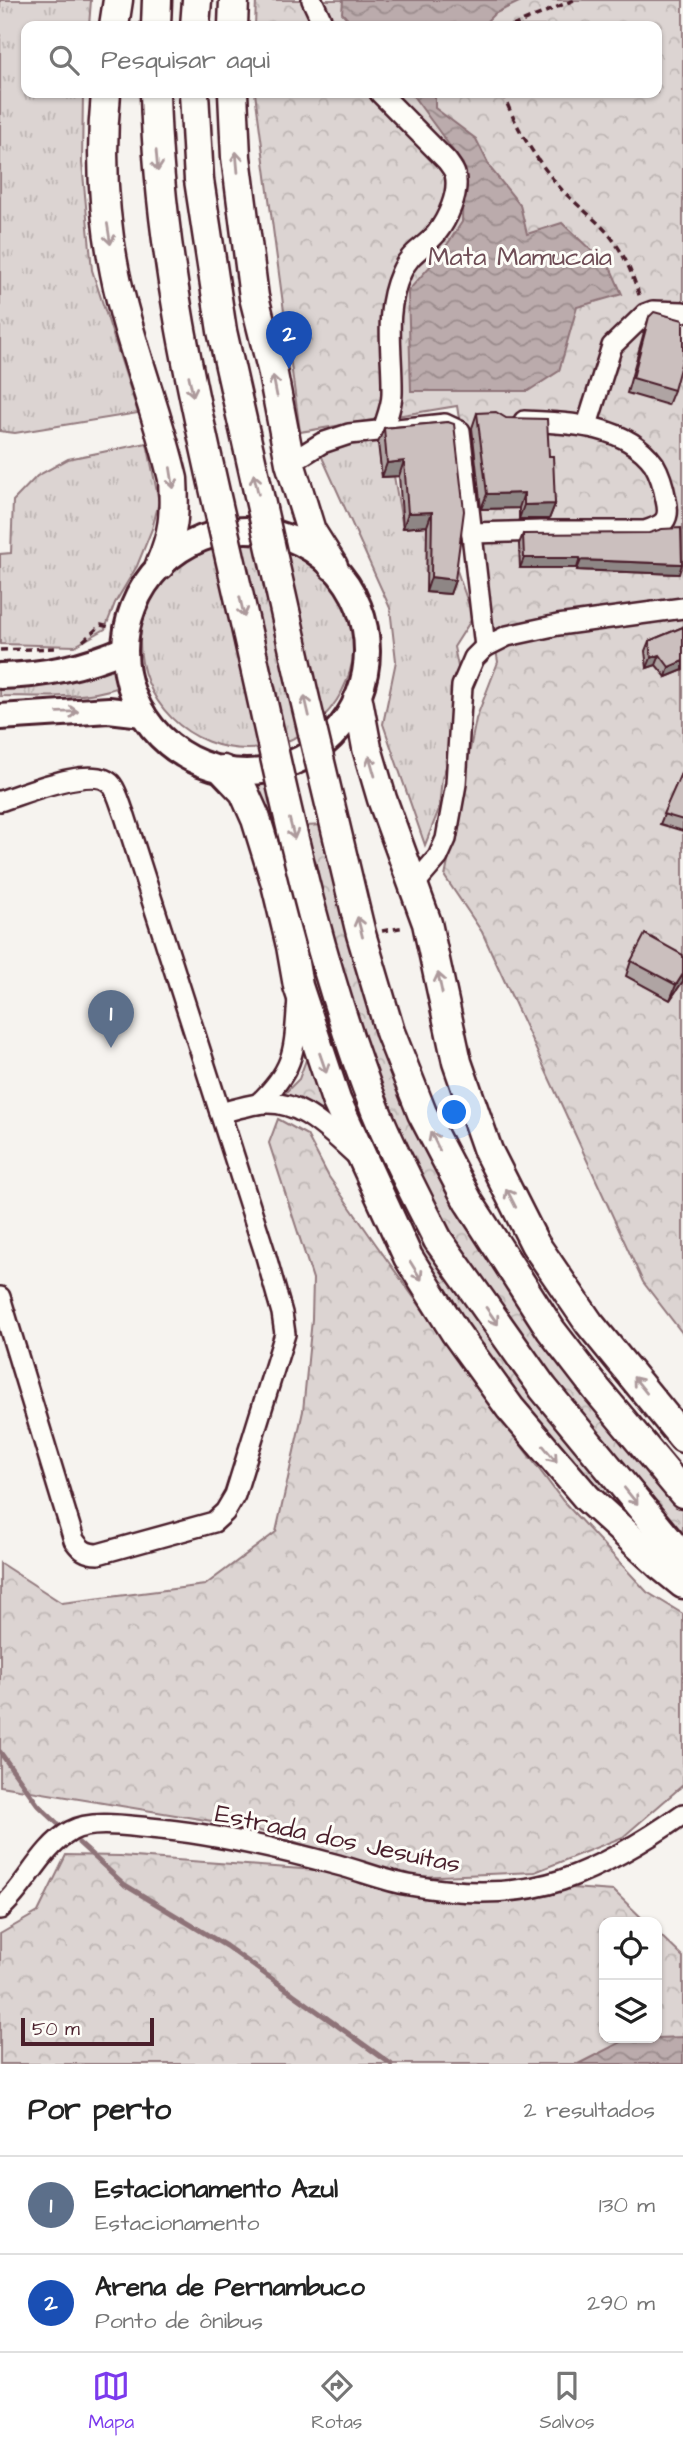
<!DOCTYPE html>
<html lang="pt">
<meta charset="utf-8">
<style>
body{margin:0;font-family:"Architects Daughter",sans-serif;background:#f6f6f6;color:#222}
.controls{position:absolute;right:21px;bottom:21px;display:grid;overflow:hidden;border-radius:14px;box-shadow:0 2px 5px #0004}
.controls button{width:63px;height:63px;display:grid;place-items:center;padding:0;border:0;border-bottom:2px solid #e0e0e0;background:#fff;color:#222;font:35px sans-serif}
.scale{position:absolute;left:21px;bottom:18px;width:133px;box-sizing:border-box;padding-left:7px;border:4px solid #4a1f2b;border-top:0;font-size:19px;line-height:24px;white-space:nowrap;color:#4a1f2b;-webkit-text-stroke:5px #fdfcf7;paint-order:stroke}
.you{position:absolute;left:455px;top:1113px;width:24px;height:24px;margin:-18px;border:5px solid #fff;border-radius:50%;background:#1a73e8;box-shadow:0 0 0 10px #1a73e833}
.badge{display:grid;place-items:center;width:46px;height:46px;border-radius:50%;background:#7c3aed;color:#fff;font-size:23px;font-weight:700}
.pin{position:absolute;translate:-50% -58px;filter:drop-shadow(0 2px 4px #0008)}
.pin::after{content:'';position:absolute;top:37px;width:24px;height:21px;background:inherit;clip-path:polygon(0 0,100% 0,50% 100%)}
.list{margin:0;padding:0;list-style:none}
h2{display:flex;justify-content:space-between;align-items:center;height:91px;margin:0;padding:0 28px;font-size:30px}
h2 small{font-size:23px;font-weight:400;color:#767676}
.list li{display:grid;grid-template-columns:46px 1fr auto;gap:21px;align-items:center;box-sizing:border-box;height:98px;padding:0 28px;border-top:2px solid #e0e0e0}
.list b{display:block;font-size:26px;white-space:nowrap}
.list p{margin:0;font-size:23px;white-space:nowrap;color:#767676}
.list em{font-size:23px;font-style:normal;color:#767676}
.icon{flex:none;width:38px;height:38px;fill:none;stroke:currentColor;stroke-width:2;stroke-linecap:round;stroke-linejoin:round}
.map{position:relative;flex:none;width:683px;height:2064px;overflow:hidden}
.search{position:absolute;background:#fff;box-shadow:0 2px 5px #0004;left:21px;right:21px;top:21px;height:77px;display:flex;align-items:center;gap:18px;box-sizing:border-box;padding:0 24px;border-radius:14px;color:#767676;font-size:26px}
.sheet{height:287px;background:#fff}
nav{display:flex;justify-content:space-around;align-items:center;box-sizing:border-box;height:98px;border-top:2px solid #e0e0e0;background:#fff;font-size:19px;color:#767676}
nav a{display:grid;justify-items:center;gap:4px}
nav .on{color:#7c3aed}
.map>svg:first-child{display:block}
.grass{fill:url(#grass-tufts);stroke:#937a7e;stroke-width:2}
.forest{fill:url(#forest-crowns);stroke:#937a7e;stroke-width:2}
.water{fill:url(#water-waves);stroke:#8e7378;stroke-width:2}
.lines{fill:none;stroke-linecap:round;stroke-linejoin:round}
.stream{stroke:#8e7378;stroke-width:5}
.minor-casing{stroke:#4a1f2b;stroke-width:24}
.major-casing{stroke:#4a1f2b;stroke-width:30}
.highway-casing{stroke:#4a1f2b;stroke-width:33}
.path{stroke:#4a1f2b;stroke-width:3.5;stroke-dasharray:7 5;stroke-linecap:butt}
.minor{stroke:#fdfcf7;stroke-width:19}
.major{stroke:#fdfcf7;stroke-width:24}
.highway{stroke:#fdfcf7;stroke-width:28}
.highway-bridge-casing{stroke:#4a1f2b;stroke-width:33;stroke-linecap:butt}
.highway-bridge{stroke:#fdfcf7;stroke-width:28}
.wall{fill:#afa4a3;stroke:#4a1f2b;stroke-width:2}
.shaded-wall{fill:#8e8685;stroke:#4a1f2b;stroke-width:2}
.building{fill:#cbbfbe;stroke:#4a1f2b;stroke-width:2}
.oneway{stroke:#ac999b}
.labels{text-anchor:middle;stroke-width:6;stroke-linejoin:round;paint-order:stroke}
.park-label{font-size:26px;fill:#6e4c55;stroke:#fdfcf7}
.street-label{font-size:26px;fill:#4a1f2b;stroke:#fdfcf7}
</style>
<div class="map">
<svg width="683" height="2064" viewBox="0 0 683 2064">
<defs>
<pattern id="grass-tufts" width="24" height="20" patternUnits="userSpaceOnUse" patternTransform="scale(1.75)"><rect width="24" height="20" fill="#dcd4d2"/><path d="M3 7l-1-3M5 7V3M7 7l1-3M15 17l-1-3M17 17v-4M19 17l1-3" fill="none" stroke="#beb6b4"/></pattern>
<pattern id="forest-crowns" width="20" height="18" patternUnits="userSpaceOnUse" patternTransform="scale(1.75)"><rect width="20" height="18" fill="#dcd4d2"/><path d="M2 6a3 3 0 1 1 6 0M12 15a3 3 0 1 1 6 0" fill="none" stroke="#beb6b4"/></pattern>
<pattern id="water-waves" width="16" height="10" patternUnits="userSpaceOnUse" patternTransform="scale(1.75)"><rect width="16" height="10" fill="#bbabac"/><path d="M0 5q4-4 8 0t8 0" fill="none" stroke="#9a8b8c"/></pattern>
</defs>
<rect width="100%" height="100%" fill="#f6f3ef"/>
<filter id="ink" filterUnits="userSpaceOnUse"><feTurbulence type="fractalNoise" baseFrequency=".0143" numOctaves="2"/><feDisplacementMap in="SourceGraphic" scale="14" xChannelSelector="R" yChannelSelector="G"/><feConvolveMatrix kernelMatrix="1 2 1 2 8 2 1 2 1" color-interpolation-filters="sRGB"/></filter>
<g filter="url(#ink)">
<!-- grass -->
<g class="grass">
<polygon points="0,0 91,0 89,26 26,26 26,93 83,93 82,163 92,270 138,413 15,433 0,431"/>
<polygon points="378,439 382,477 394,476 403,528 427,526 455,565 473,617 454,647 462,686 459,731 442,778 439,809 425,845 383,724 396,661 390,608 317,446"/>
<polygon points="147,443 159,502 152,529 137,566 115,603 105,629 75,646 0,644 0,554 11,553 13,501 37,476 68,459"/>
<circle cx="247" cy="642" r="107"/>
<path d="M114,660l5,27c-37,13 -79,9 -119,9v-17z"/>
</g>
<!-- forest -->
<g class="forest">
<polygon points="256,0 683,0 683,1334 643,1282 482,932 445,877 476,719 498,662 457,406 300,432 255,93 657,93 657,26 255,26"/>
<polygon points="274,777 398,1173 613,1480 604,1498 526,1405 460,1318 403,1226 328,1051 252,778"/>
<polygon points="324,825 405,1092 683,1506 683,1533 523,1345 461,1257 419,1174 377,1078 343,975 305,826"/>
<path d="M310,1049l30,82c-20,-21 -32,-26 -59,-34l18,-18z"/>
<polygon points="278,1119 307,1135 329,1177 375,1243 482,1393 563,1501 647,1592 683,1614 683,1785 623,1837 535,1872 414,1877 614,1891 646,1922 604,1922 604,2038 657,2038 657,1932 683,1957 683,2064 0,2064 0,1934 38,1912 66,1855 120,1856 401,1876 248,1827 0,1786 0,1563 62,1603 205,1585 276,1532 303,1411 312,1319 313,1279 269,1143"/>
</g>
<!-- water -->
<g class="water">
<polygon points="343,0 523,0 494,14 482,26 354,26 342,13"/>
<polygon points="411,93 435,93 435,108 476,139 491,169 520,205 527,234 562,223 611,269 622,294 577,307 559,371 528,391 411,391 408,291 441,254 462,222 463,164"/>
<polygon points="683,2037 683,2064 578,2064 627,2039"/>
</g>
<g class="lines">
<!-- stream -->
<g class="stream">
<polyline points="0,1752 38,1805 57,1823"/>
<polyline points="79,1843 125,1885 226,1946 391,2064"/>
</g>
<defs>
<g id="minor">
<polyline points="312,0 324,26"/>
<path d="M380,93l67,68c2,3 7,9 8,13 5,19 -8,46 -19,60 -13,15 -26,18 -35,39 -18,40 -8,79 -9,121 0,12 -6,25 -9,36"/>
<polyline points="587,425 612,346 645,314 653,311 683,312"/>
<polyline points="290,463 322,443 349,434 445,424 460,431 485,647"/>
<path d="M472,533l69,-2h104c18,-6 26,-10 21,-31 -2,-11 -6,-26 -12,-36 -29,-40 -86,-41 -130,-43"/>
<path d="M0,801c23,-7 95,-38 112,-16 6,8 9,22 13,31l140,437 17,60 3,21 -50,161 -10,17 -11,10 -116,32c-12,0 -17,-4 -24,-14l-74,-243"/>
<polyline points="413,886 438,857 446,839 456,784 462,686 474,658 485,647 507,636 558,625 683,608"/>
<path d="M258,1104c39,-37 36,-55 40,-106"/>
<path d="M220,1113c12,-3 25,-7 37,-9 42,-7 71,26 99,51"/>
<path d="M0,1909c27,-23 40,-60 71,-78 20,-11 57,-5 79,-3 60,5 129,21 188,37 23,6 47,16 71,20 50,9 105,11 153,-5 45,-16 83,-39 121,-66"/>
</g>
<g id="major">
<circle cx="246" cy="651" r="121"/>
<path d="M0,676c46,-1 83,-9 125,-27"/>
<polyline points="0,717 109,710 143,714"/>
</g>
<g id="highway">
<polyline points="114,26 118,0"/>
<polyline points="156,26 157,0"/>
<polyline points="195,26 197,0"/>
<polyline points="233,26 234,0"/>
<path d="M106,93c-6,61 -3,120 9,180 14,70 42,137 58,206 2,36 1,53 -13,86"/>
<polyline points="233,93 236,157 254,297 272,369 290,463 311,531 333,566"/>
<polyline points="358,700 367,748 382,799 427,923 457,1062 488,1151 535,1244 589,1323 683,1438"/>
<polyline points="223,770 244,792 256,819 276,884 291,946 298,986 336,1100 408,1257 455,1332 510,1408 587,1498 661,1566 683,1584"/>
<polyline points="468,1201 551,1330 598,1391 683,1493"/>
<polyline points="438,1240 543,1388 683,1558"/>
</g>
</defs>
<!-- minor casing -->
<use href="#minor" class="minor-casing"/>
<!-- major casing -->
<use href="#major" class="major-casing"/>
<!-- highway casing -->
<use href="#highway" class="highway-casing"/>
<!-- path -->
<g class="path">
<polyline points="512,26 574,0"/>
<path d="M503,93c13,36 34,68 59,97 13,13 27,24 40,37 20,20 30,45 38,71"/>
<polyline points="83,641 101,625 118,629"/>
<polyline points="0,650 56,648"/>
<path d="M142,734c17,17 36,34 59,41"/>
<polyline points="382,931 405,927"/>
</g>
<!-- minor -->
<use href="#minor" class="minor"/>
<!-- major -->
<use href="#major" class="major"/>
<!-- highway -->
<use href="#highway" class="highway"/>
<defs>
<g id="highway-bridge">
<path d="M155,93c4,176 48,346 87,517 39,168 70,340 134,501 18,44 41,87 62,129"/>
<polyline points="194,93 199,180 222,331 303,691 361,934 390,1032 422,1113 468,1201"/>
</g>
</defs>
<!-- highway-bridge casing -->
<use href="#highway-bridge" class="highway-bridge-casing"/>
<!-- highway-bridge -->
<use href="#highway-bridge" class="highway-bridge"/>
</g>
<!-- wall -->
<g class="wall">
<polygon points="649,317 674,390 668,405 627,393 644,332"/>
<polygon points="477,413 549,456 555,504 549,519 519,519 519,508 481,509 472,428"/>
<polygon points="448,422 455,580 450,594 426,592 427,526 403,528 399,476 382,477 378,443 384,428"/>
<polygon points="523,534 679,574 577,570 577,568 520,568 519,544"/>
<polygon points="683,627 683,670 666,677 656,665 647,668 645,651 649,641"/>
<polygon points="683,769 683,831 660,824"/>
<polygon points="683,955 683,981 670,1000 626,976 631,961"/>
</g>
<!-- shaded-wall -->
<g class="shaded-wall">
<polygon points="404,461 399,476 382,477 387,463"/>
<polygon points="524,493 519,508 481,509 487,494"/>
<polygon points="555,504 549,519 519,519 524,505"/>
<polygon points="432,512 427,526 403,528 408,513"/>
<polygon points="524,558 580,558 577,568 520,568"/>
<polygon points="581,560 682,564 679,574 577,570"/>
<polygon points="431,577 455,580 450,594 426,592"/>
<polygon points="660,655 656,665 647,668 651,658"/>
<polygon points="683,661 683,670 666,677 669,667"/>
<polygon points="683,974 683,981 670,1000 676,985"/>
</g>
<!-- building -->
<g class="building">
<polygon points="654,312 683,320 683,357 674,390 633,378 649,317"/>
<polygon points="496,412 506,418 547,419 549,456 553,456 555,504 524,505 524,493 487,494 477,413"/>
<polygon points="448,422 454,424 464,511 455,580 431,577 432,512 408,513 404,461 387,463 384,428"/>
<polygon points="681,528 682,564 581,560 580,558 524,558 523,534 649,533 662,529"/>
<polygon points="683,627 683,661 669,667 660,655 651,658 649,641"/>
<polygon points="683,769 683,820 663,814"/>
<polygon points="645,934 683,955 683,974 676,985 631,961"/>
</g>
<!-- one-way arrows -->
<defs><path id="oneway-shaft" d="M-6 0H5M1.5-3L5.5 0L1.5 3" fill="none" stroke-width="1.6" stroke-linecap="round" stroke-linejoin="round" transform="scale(1.75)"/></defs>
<g class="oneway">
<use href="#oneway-shaft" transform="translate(157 161) rotate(85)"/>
<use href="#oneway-shaft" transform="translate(237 162) rotate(-95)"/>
<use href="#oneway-shaft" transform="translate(109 234) rotate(81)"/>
<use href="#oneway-shaft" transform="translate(191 386) rotate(78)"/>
<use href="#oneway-shaft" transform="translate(275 386) rotate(-101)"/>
<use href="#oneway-shaft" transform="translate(172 478) rotate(81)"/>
<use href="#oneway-shaft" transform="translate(256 484) rotate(-103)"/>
<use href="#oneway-shaft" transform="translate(242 607) rotate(77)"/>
<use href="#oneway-shaft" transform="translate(307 706) rotate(-103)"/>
<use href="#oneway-shaft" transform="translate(68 712) rotate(-2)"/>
<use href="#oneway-shaft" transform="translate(372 766) rotate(-106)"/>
<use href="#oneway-shaft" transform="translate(292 829) rotate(76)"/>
<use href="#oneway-shaft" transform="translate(360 927) rotate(-104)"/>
<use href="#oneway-shaft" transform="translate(440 983) rotate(-102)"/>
<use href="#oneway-shaft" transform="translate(323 1063) rotate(71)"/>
<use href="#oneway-shaft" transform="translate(435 1141) rotate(-116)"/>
<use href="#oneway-shaft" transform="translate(511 1198) rotate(-117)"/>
<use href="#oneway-shaft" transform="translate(416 1271) rotate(58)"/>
<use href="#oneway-shaft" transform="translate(492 1316) rotate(55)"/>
<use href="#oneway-shaft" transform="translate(640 1385) rotate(-129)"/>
<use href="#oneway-shaft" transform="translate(550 1454) rotate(50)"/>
<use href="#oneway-shaft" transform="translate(631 1496) rotate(51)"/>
</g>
</g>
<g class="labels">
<!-- park labels -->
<g class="park-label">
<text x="520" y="265">Mata Mamucaia</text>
</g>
<!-- street labels -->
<g class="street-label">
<text transform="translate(338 1838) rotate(12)" y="9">Estrada dos Jesuítas</text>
</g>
</g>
</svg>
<div class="controls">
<button><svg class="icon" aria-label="locate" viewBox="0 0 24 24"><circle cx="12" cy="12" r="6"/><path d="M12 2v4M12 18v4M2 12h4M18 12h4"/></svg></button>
<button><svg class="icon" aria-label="layers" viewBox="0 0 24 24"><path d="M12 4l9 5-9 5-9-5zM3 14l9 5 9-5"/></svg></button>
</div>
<div class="scale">50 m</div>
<div class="you"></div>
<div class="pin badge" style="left:111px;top:1048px;background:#5c6f8a">1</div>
<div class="pin badge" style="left:289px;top:369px;background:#1a4fb4">2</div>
<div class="search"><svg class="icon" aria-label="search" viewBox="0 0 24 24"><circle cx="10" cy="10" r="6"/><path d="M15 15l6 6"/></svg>Pesquisar aqui</div>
</div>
<section class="sheet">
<h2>Por perto<small>2 resultados</small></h2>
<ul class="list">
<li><span class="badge" style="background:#5c6f8a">1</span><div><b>Estacionamento Azul</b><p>Estacionamento</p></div><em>130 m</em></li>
<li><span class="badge" style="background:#1a4fb4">2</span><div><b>Arena de Pernambuco</b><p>Ponto de ônibus</p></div><em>290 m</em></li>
</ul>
</section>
<nav>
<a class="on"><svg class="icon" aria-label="map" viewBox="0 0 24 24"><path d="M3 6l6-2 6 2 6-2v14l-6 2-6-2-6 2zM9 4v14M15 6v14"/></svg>Mapa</a>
<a><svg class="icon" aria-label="directions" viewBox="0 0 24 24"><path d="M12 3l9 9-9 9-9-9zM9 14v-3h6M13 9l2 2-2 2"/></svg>Rotas</a>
<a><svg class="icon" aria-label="saved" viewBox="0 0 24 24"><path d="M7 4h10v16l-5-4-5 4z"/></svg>Salvos</a>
</nav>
